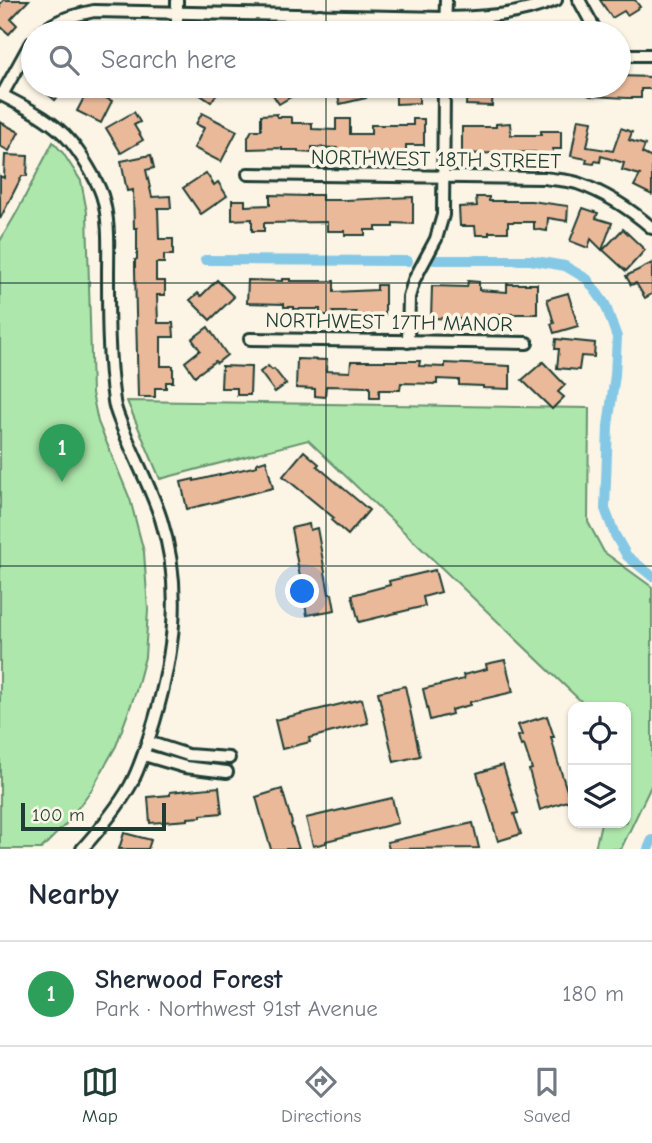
<!DOCTYPE html>
<meta charset="utf-8">
<style>
body{margin:0;font-family:"Comic Neue",sans-serif;background:#f2f2f3;color:#1f2937}
.controls{position:absolute;right:21px;bottom:21px;display:grid;overflow:hidden;border-radius:14px;box-shadow:0 2px 5px #0004}
.controls button{width:63px;height:63px;display:grid;place-items:center;padding:0;border:0;border-bottom:2px solid #e0e1e3;background:#fff;color:#1f2937;font:35px sans-serif}
.scale{position:absolute;left:21px;bottom:18px;width:145px;box-sizing:border-box;padding-left:7px;border:4px solid #1f3d34;border-top:0;font-size:19px;line-height:24px;white-space:nowrap;color:#1f3d34;-webkit-text-stroke:5px #fcf5e5;paint-order:stroke}
.you{position:absolute;left:303px;top:592px;width:24px;height:24px;margin:-18px;border:5px solid #fff;border-radius:50%;background:#1a73e8;box-shadow:0 0 0 10px #1a73e833}
.badge{display:grid;place-items:center;width:46px;height:46px;border-radius:50%;background:#1f3d34;color:#fff;font-size:23px;font-weight:700}
.pin{position:absolute;translate:-50% -58px;filter:drop-shadow(0 2px 4px #0008)}
.pin::after{content:'';position:absolute;top:37px;width:24px;height:21px;background:inherit;clip-path:polygon(0 0,100% 0,50% 100%)}
.list{margin:0;padding:0;list-style:none}
h2{display:flex;justify-content:space-between;align-items:center;height:91px;margin:0;padding:0 28px;font-size:30px}
h2 small{font-size:23px;font-weight:400;color:#747a83}
.list li{display:grid;grid-template-columns:46px 1fr auto;gap:21px;align-items:center;box-sizing:border-box;height:105px;padding:0 28px;border-top:2px solid #e0e1e3}
.list b{display:block;font-size:26px;white-space:nowrap}
.list p{margin:0;font-size:23px;white-space:nowrap;color:#747a83}
.list em{font-size:23px;font-style:normal;color:#747a83}
.icon{flex:none;width:38px;height:38px;fill:none;stroke:currentColor;stroke-width:2;stroke-linecap:round;stroke-linejoin:round}
.map{position:relative;flex:none;width:652px;height:849px;overflow:hidden}
.search{position:absolute;background:#fff;box-shadow:0 2px 5px #0004;left:21px;right:21px;top:21px;height:77px;display:flex;align-items:center;gap:18px;box-sizing:border-box;padding:0 24px;border-radius:38px;color:#747a83;font-size:26px}
.sheet{height:196px;background:#fff}
nav{display:flex;justify-content:space-around;align-items:center;box-sizing:border-box;height:98px;border-top:2px solid #e0e1e3;background:#fff;font-size:19px;color:#747a83}
nav a{display:grid;justify-items:center;gap:4px}
nav .on{color:#1f3d34}
.map>svg:first-child{display:block}
.green{fill:#aee7ab;stroke:#669270;stroke-width:2}
.lines{fill:none;stroke-linecap:round;stroke-linejoin:round}
.canal{stroke:#85c8e6;stroke-width:10}
.building{fill:#eab99a;stroke:#1f3d34;stroke-width:2}
.street-casing{stroke:#1f3d34;stroke-width:16}
.street{stroke:#fcf5e5;stroke-width:10}
.grid{fill:none;stroke:#1f3d34;stroke-width:2;stroke-opacity:0.55}
.labels{text-anchor:middle;stroke-width:7;stroke-linejoin:round;paint-order:stroke}
.street-label{font-size:21px;fill:#1f3d34;stroke:#fcf5e5}
</style>
<div class="map">
<svg width="652" height="849" viewBox="0 0 652 849">
<rect width="100%" height="100%" fill="#fcf5e5"/>
<filter id="ink" filterUnits="userSpaceOnUse"><feTurbulence type="fractalNoise" baseFrequency=".0143" numOctaves="2"/><feDisplacementMap in="SourceGraphic" scale="14" xChannelSelector="R" yChannelSelector="G"/><feConvolveMatrix kernelMatrix="1 2 1 2 8 2 1 2 1" color-interpolation-filters="sRGB"/></filter>
<g filter="url(#ink)">
<!-- green -->
<g class="green">
<polygon points="53,142 63,153 81,181 87,212 92,393 98,422 130,499 144,552 148,610 145,657 136,691 116,746 92,789 65,825 41,849 0,849 0,241 17,212"/>
<polygon points="127,401 589,408 588,522 604,552 652,587 652,784 621,849 595,849 601,823 626,823 626,707 587,707 308,440 160,479"/>
</g>
<g class="lines">
<!-- canal -->
<g class="canal">
<polyline points="205,260 408,261"/>
<polyline points="434,260 530,260 565,266 587,279 605,304 617,337 615,375 608,426 605,509 615,535 627,556 652,576"/>
<polyline points="648,849 652,840"/>
</g>
</g>
<!-- building -->
<g class="building">
<polygon points="4,0 29,0 11,19 17,25 9,34 0,26 0,4"/>
<polygon points="600,0 635,0 640,7 627,15 624,11 612,18"/>
<polygon points="619,76 652,77 652,89 641,89 641,98 627,98 590,96 570,86 619,86"/>
<polygon points="38,86 55,86 62,92 55,100"/>
<polygon points="90,86 103,86 99,94 112,101 101,123 77,111"/>
<polygon points="187,86 222,86 211,102"/>
<polygon points="276,86 309,86 279,104 273,95 280,92"/>
<polygon points="335,86 362,86 366,98 340,104"/>
<polygon points="396,86 419,86 419,103 396,104"/>
<polygon points="467,86 493,86 492,106 466,105"/>
<polygon points="134,112 140,122 134,125 143,140 121,153 106,128"/>
<polygon points="202,113 237,131 221,162 194,148 204,128 196,124"/>
<polygon points="277,114 277,117 290,117 292,118 292,123 312,123 312,129 336,130 336,119 350,119 350,134 371,134 371,125 413,125 413,119 424,119 424,145 406,145 406,154 337,153 337,148 312,147 312,153 298,152 298,150 282,150 282,148 248,149 248,137 252,130 261,130 261,115"/>
<polygon points="578,119 592,121 587,147 613,151 621,128 632,132 629,140 645,145 642,153 652,158 652,195 634,186 640,175 622,170 624,163 601,156 600,162 595,161 594,164 586,163 587,159 571,156"/>
<polygon points="0,122 19,132 9,151 0,146"/>
<polygon points="510,123 511,135 541,135 541,131 561,131 561,149 553,149 553,153 535,154 535,152 462,154 462,127 496,127 496,124"/>
<polygon points="5,155 28,156 27,176 22,176 0,219 0,176 4,178"/>
<polygon points="151,155 154,168 146,170 152,197 170,196 171,208 158,208 159,239 173,239 173,255 164,255 164,263 156,263 156,281 165,281 165,295 157,295 158,323 173,323 174,337 161,337 161,366 173,366 173,382 166,382 166,388 155,388 155,397 138,397 135,270 135,260 137,259 137,228 134,228 133,190 127,191 121,161"/>
<polygon points="206,173 214,185 218,182 227,196 201,214 183,188"/>
<polygon points="270,195 307,196 307,195 322,195 322,200 345,200 413,197 413,224 393,223 393,227 376,227 376,230 365,230 365,235 345,235 345,231 327,231 327,222 264,223 264,231 252,231 252,219 232,220 232,200 245,200 245,206 270,205"/>
<polygon points="476,197 489,197 489,201 531,201 568,206 567,221 548,218 547,231 534,229 534,222 508,222 508,232 489,232 489,235 476,235 475,226 460,226 459,207 477,206"/>
<polygon points="583,208 598,213 596,218 612,223 602,250 591,239 588,248 570,241"/>
<polygon points="623,229 645,250 626,271 603,250"/>
<polygon points="652,263 652,294 645,298 636,283 631,285 626,276"/>
<polygon points="282,279 290,279 290,281 334,281 334,292 377,290 377,285 385,285 385,315 356,315 356,312 333,312 334,315 320,315 320,309 294,309 294,307 284,307 284,304 247,303 248,280 282,281"/>
<polygon points="217,280 234,297 210,320 190,300 198,293 201,296"/>
<polygon points="468,281 479,282 479,290 507,292 507,284 537,284 537,314 499,314 499,320 431,318 432,286 467,287"/>
<polygon points="568,293 578,326 554,333 551,324 554,323 547,299"/>
<polygon points="208,327 227,355 217,363 215,361 195,376 185,362 200,350 192,339"/>
<polygon points="556,339 595,343 594,357 581,356 579,370 557,368 559,349 555,349"/>
<polygon points="297,359 327,360 326,371 350,372 351,361 420,361 419,366 445,367 445,363 510,366 510,389 483,388 483,386 459,385 459,380 437,379 437,384 401,383 400,390 379,390 379,398 370,398 370,387 326,386 325,397 315,396 315,389 296,388"/>
<polygon points="543,362 565,385 558,392 564,397 552,409 522,380"/>
<polygon points="222,366 251,367 250,395 237,395 237,388 221,388"/>
<polygon points="268,366 272,370 274,369 286,384 275,392 260,372"/>
<polygon points="304,451 319,464 317,466 369,510 348,535 331,520 334,518 283,476"/>
<polygon points="266,460 273,488 187,509 181,482 194,479 194,481 257,466 257,463"/>
<polygon points="309,524 310,530 317,528 329,594 332,594 335,610 307,615 291,528"/>
<polygon points="435,570 441,592 423,597 425,606 359,622 352,595 390,585 389,581"/>
<polygon points="505,660 513,692 470,702 470,705 451,710 452,714 430,720 423,689 464,679 463,675 487,669 486,664"/>
<polygon points="405,686 420,756 394,762 378,692"/>
<polygon points="362,699 368,723 309,738 310,742 282,749 275,720"/>
<polygon points="547,716 554,737 551,737 557,759 570,800 540,810 529,770 532,769 524,745 521,746 518,736 522,735 518,725"/>
<polygon points="503,765 518,813 514,814 521,834 498,841 477,773"/>
<polygon points="219,787 222,813 201,815 201,817 188,818 188,820 150,823 148,797 170,795 170,792"/>
<polygon points="282,789 292,823 291,824 299,849 271,849 262,819 256,797"/>
<polygon points="392,798 398,823 326,841 326,843 313,846 306,818"/>
<polygon points="473,823 479,848 389,849 387,842"/>
<polygon points="124,833 151,840 148,849 119,849"/>
</g>
<g class="lines">
<defs>
<g id="street">
<polyline points="579,0 597,33"/>
<path d="M42,33c14,-14 33,-18 52,-22l351,7c40,-1 73,-2 111,-18"/>
<polyline points="177,33 177,0"/>
<polyline points="320,33 320,15"/>
<polyline points="445,33 446,0"/>
<polyline points="619,55 652,55"/>
<path d="M0,94c24,13 52,25 70,47 11,13 27,39 32,54 8,25 6,54 6,79 0,43 0,85 6,127 1,9 5,17 8,25 12,32 29,61 39,93 22,69 13,135 -7,203 -7,22 -13,44 -24,64 -13,23 -30,43 -48,63"/>
<polyline points="2,95 29,46 33,42"/>
<path d="M248,174l297,4c10,2 22,2 32,5 29,10 52,25 75,45"/>
<polyline points="250,339 527,343"/>
<polyline points="408,342 409,297 414,280 436,239 443,215 444,86"/>
<polyline points="148,742 188,755 229,758"/>
<polyline points="144,755 185,767 227,772"/>
</g>
</defs>
<!-- street casing -->
<use href="#street" class="street-casing"/>
<!-- street -->
<use href="#street" class="street"/>
</g>
</g>
<!-- grid -->
<path class="grid" d="M326,0v33M326,86v763M0,283h652M0,566h652"/>
<g class="labels">
<!-- street labels -->
<g class="street-label">
<text transform="translate(436 159) rotate(1)" y="7">NORTHWEST 18TH STREET</text>
<text transform="translate(389 322) rotate(1)" y="7">NORTHWEST 17TH MANOR</text>
</g>
</g>
</svg>
<div class="controls">
<button><svg class="icon" aria-label="locate" viewBox="0 0 24 24"><circle cx="12" cy="12" r="6"/><path d="M12 2v4M12 18v4M2 12h4M18 12h4"/></svg></button>
<button><svg class="icon" aria-label="layers" viewBox="0 0 24 24"><path d="M12 4l9 5-9 5-9-5zM3 14l9 5 9-5"/></svg></button>
</div>
<div class="scale">100 m</div>
<div class="you"></div>
<div class="pin badge" style="left:62px;top:482px;background:#2e9e5b">1</div>
<div class="search"><svg class="icon" aria-label="search" viewBox="0 0 24 24"><circle cx="10" cy="10" r="6"/><path d="M15 15l6 6"/></svg>Search here</div>
</div>
<section class="sheet">
<h2>Nearby<small></small></h2>
<ul class="list">
<li><span class="badge" style="background:#2e9e5b">1</span><div><b>Sherwood Forest</b><p>Park · Northwest 91st Avenue</p></div><em>180 m</em></li>
</ul>
</section>
<nav>
<a class="on"><svg class="icon" aria-label="map" viewBox="0 0 24 24"><path d="M3 6l6-2 6 2 6-2v14l-6 2-6-2-6 2zM9 4v14M15 6v14"/></svg>Map</a>
<a><svg class="icon" aria-label="directions" viewBox="0 0 24 24"><path d="M12 3l9 9-9 9-9-9zM9 14v-3h6M13 9l2 2-2 2"/></svg>Directions</a>
<a><svg class="icon" aria-label="saved" viewBox="0 0 24 24"><path d="M7 4h10v16l-5-4-5 4z"/></svg>Saved</a>
</nav>
